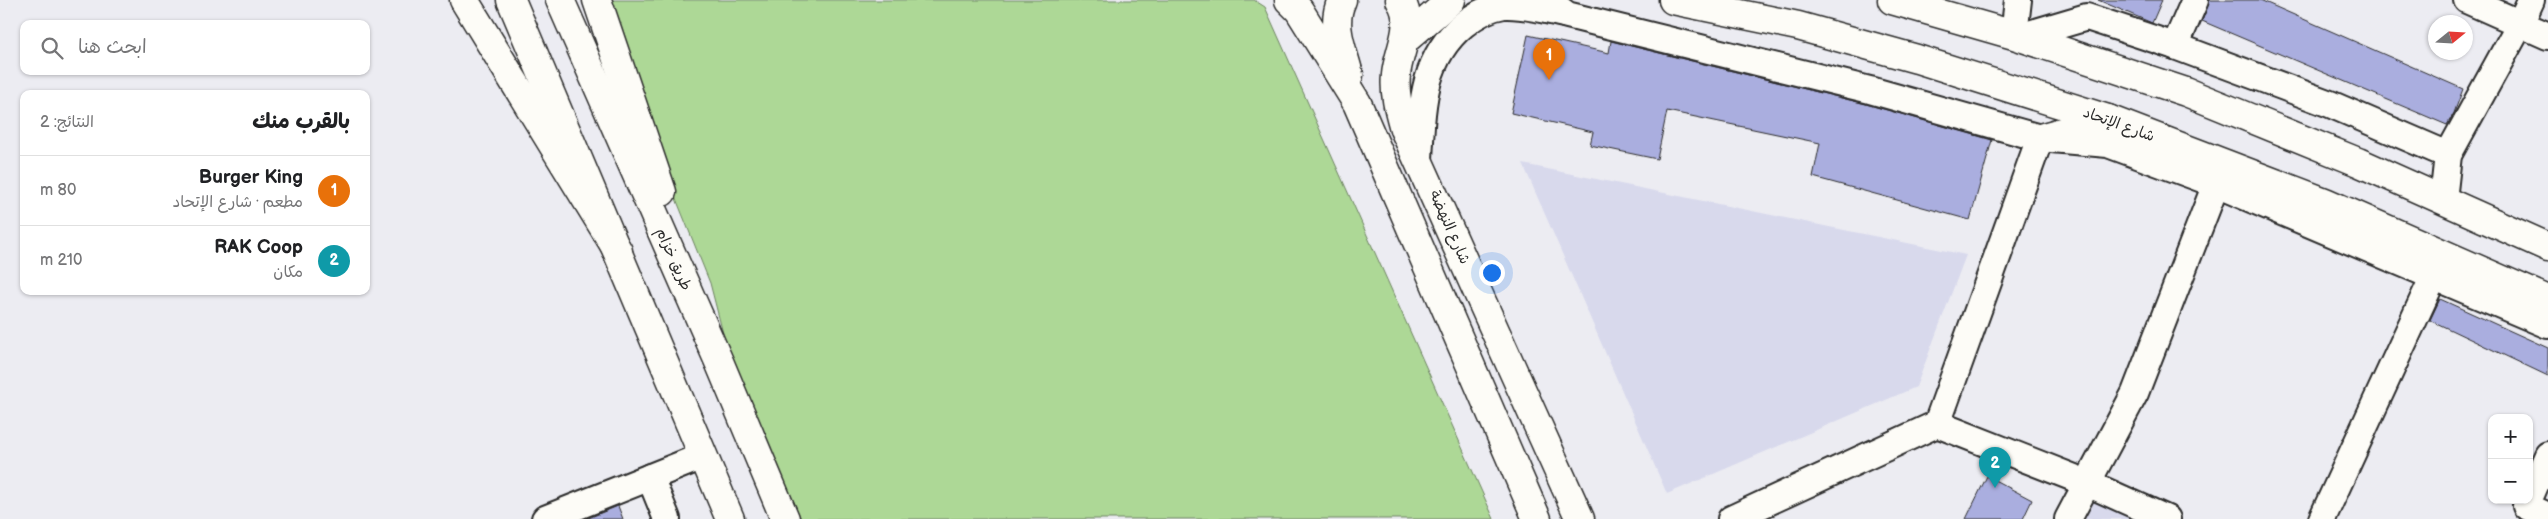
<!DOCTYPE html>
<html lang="ar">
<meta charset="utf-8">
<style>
body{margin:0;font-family:"Balsamiq Sans","Playpen Sans Arabic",sans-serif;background:#f2f2f2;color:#202124;direction:rtl}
.controls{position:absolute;right:15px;bottom:15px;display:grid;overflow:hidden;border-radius:10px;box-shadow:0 1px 4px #0004}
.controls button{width:45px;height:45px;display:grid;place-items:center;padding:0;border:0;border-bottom:1px solid #e0e0e0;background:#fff;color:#202124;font:25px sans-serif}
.compass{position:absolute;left:2428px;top:15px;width:45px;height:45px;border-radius:50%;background:#fff;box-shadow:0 1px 4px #0004;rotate:72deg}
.you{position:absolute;left:1491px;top:272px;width:18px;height:18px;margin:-12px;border:4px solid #fff;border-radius:50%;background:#1a73e8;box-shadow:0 0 0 8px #1a73e833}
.badge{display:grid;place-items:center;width:32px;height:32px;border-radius:50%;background:#ea580c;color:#fff;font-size:16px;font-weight:700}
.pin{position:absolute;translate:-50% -41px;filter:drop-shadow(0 1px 2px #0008)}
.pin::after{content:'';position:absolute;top:26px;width:18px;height:15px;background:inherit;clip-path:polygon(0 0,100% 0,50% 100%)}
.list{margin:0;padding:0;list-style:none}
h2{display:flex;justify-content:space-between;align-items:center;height:65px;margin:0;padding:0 20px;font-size:21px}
h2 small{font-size:16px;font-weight:400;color:#757577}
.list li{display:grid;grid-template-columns:32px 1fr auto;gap:15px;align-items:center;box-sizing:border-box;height:70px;padding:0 20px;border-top:1px solid #e0e0e0}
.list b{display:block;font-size:19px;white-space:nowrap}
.list p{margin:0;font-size:16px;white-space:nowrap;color:#757577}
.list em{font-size:16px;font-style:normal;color:#757577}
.icon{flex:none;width:28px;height:28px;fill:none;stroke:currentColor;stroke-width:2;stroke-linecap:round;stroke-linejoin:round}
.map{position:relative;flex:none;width:2548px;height:519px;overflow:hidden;direction:ltr}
.search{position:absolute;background:#fff;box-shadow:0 1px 4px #0004;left:20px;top:20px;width:350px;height:55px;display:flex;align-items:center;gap:12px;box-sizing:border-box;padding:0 18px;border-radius:10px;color:#757577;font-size:19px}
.panel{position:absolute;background:#fff;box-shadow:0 1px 4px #0004;left:20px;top:90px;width:350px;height:205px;border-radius:10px;direction:rtl}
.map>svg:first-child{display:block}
.built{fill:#d8d9ec}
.green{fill:#add896;stroke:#6c8260}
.building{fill:#aaaedf;stroke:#2b2b2b}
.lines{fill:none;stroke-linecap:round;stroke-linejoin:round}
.minor-casing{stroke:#2b2b2b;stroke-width:30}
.major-casing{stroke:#2b2b2b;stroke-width:31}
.highway-casing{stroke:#2b2b2b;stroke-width:31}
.minor{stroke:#fdfcf7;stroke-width:26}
.major{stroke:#fdfcf7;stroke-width:28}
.highway{stroke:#fdfcf7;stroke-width:28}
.labels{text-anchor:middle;stroke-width:5;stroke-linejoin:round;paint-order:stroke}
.street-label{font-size:15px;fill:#2b2b2b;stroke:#fdfcf7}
</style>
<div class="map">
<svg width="2548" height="519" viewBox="0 0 2548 519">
<rect width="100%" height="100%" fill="#ececf2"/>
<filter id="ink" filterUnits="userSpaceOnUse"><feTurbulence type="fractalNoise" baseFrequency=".02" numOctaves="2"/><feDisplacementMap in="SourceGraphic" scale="10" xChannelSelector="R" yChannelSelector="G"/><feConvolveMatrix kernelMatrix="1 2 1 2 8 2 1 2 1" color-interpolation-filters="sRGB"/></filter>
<g filter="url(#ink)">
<!-- built -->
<g class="built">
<polygon points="1523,164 1966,255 1916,387 1667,494"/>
<polygon points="2090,497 2135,519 2079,519"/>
</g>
<!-- green -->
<polygon class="green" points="596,0 1254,0 1265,7 1494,519 801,519 725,341 710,283"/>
<!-- building -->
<g class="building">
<polygon points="2098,0 2162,0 2152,23"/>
<polygon points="2210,0 2260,0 2463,89 2454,113 2447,125 2202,21"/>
<polygon points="1528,35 1609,53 1611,41 1866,104 1992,140 1970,220 1813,177 1820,143 1667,111 1657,159 1590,145 1593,132 1511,113"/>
<polygon points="2440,299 2548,348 2548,376 2430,320"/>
<polygon points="1987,476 2032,500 2023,519 1966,519"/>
<polygon points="618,506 623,519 586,519"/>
</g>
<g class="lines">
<defs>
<g id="minor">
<polyline points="1547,0 1567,15 1870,90 2040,138 2108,144 2216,184 2548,325"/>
<polyline points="2467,0 2548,36"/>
<polyline points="2014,35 2018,0"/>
<polyline points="2019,37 2087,17 2175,46 2330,104 2448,155"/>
<polyline points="2175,46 2195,0"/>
<path d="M1419,159c3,-49 2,-99 44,-134 11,-9 26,-18 41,-20 20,-1 41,5 60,9"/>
<polyline points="2443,200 2448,155 2520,24 2531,0"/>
<polyline points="1937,424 2087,483 2167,519"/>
<polyline points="650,477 667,519"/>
<polyline points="2529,499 2548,455"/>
<polyline points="2526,506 2548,516"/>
<polyline points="545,519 703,456"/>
<polyline points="1731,519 1937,424 2040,138"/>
<polyline points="2068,519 2135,393 2216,184"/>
<polyline points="2322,519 2434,276"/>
</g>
<g id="major">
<polyline points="511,0 730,519"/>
<polyline points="560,0 720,364 785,519"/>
<polyline points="597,0 662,192"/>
<polyline points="1289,0 1299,10 1357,103 1537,519"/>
<path d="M1342,0c-12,25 1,50 7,75"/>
<path d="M1400,0c16,24 -2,51 -4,75 -2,19 3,36 8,54l176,390"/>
<polyline points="1673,0 1798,26 1917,59 2108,119 2325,202 2548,300"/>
<polyline points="1892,0 2014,35 2186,92 2358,162 2548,247"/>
<polyline points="1406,39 1451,0"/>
<polyline points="2040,138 2108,119"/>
</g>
<polyline id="highway" points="464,0 618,251"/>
</defs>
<!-- minor casing -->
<use href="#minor" class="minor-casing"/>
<!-- major casing -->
<use href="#major" class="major-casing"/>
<!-- highway casing -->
<use href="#highway" class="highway-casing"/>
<!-- minor -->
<use href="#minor" class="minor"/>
<!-- major -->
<use href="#major" class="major"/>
<!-- highway -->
<use href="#highway" class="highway"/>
</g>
</g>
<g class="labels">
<!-- street labels -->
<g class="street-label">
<text transform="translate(2119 124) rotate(20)" y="5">شارع الإتحاد</text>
<text transform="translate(1450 227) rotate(66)" y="5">شارع النهضة</text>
<text transform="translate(674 259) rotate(66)" y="5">طريق خزام</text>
</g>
</g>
</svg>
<div class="controls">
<button>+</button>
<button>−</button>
</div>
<svg class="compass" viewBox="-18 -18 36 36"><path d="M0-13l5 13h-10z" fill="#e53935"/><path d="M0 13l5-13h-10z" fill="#757577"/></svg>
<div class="you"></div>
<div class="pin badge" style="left:1549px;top:80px;background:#e8710a">1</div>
<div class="pin badge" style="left:1995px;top:488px;background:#0f9aa8">2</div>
<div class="search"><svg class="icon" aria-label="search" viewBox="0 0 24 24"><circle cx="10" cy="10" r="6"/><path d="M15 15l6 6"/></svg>ابحث هنا</div>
<section class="panel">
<h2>بالقرب منك<small>النتائج: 2</small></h2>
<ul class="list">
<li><span class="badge" style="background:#e8710a">1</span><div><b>Burger King</b><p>مطعم · شارع الإتحاد</p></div><em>80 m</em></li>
<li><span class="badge" style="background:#0f9aa8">2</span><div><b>RAK Coop</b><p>مكان</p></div><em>210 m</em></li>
</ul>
</section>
</div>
